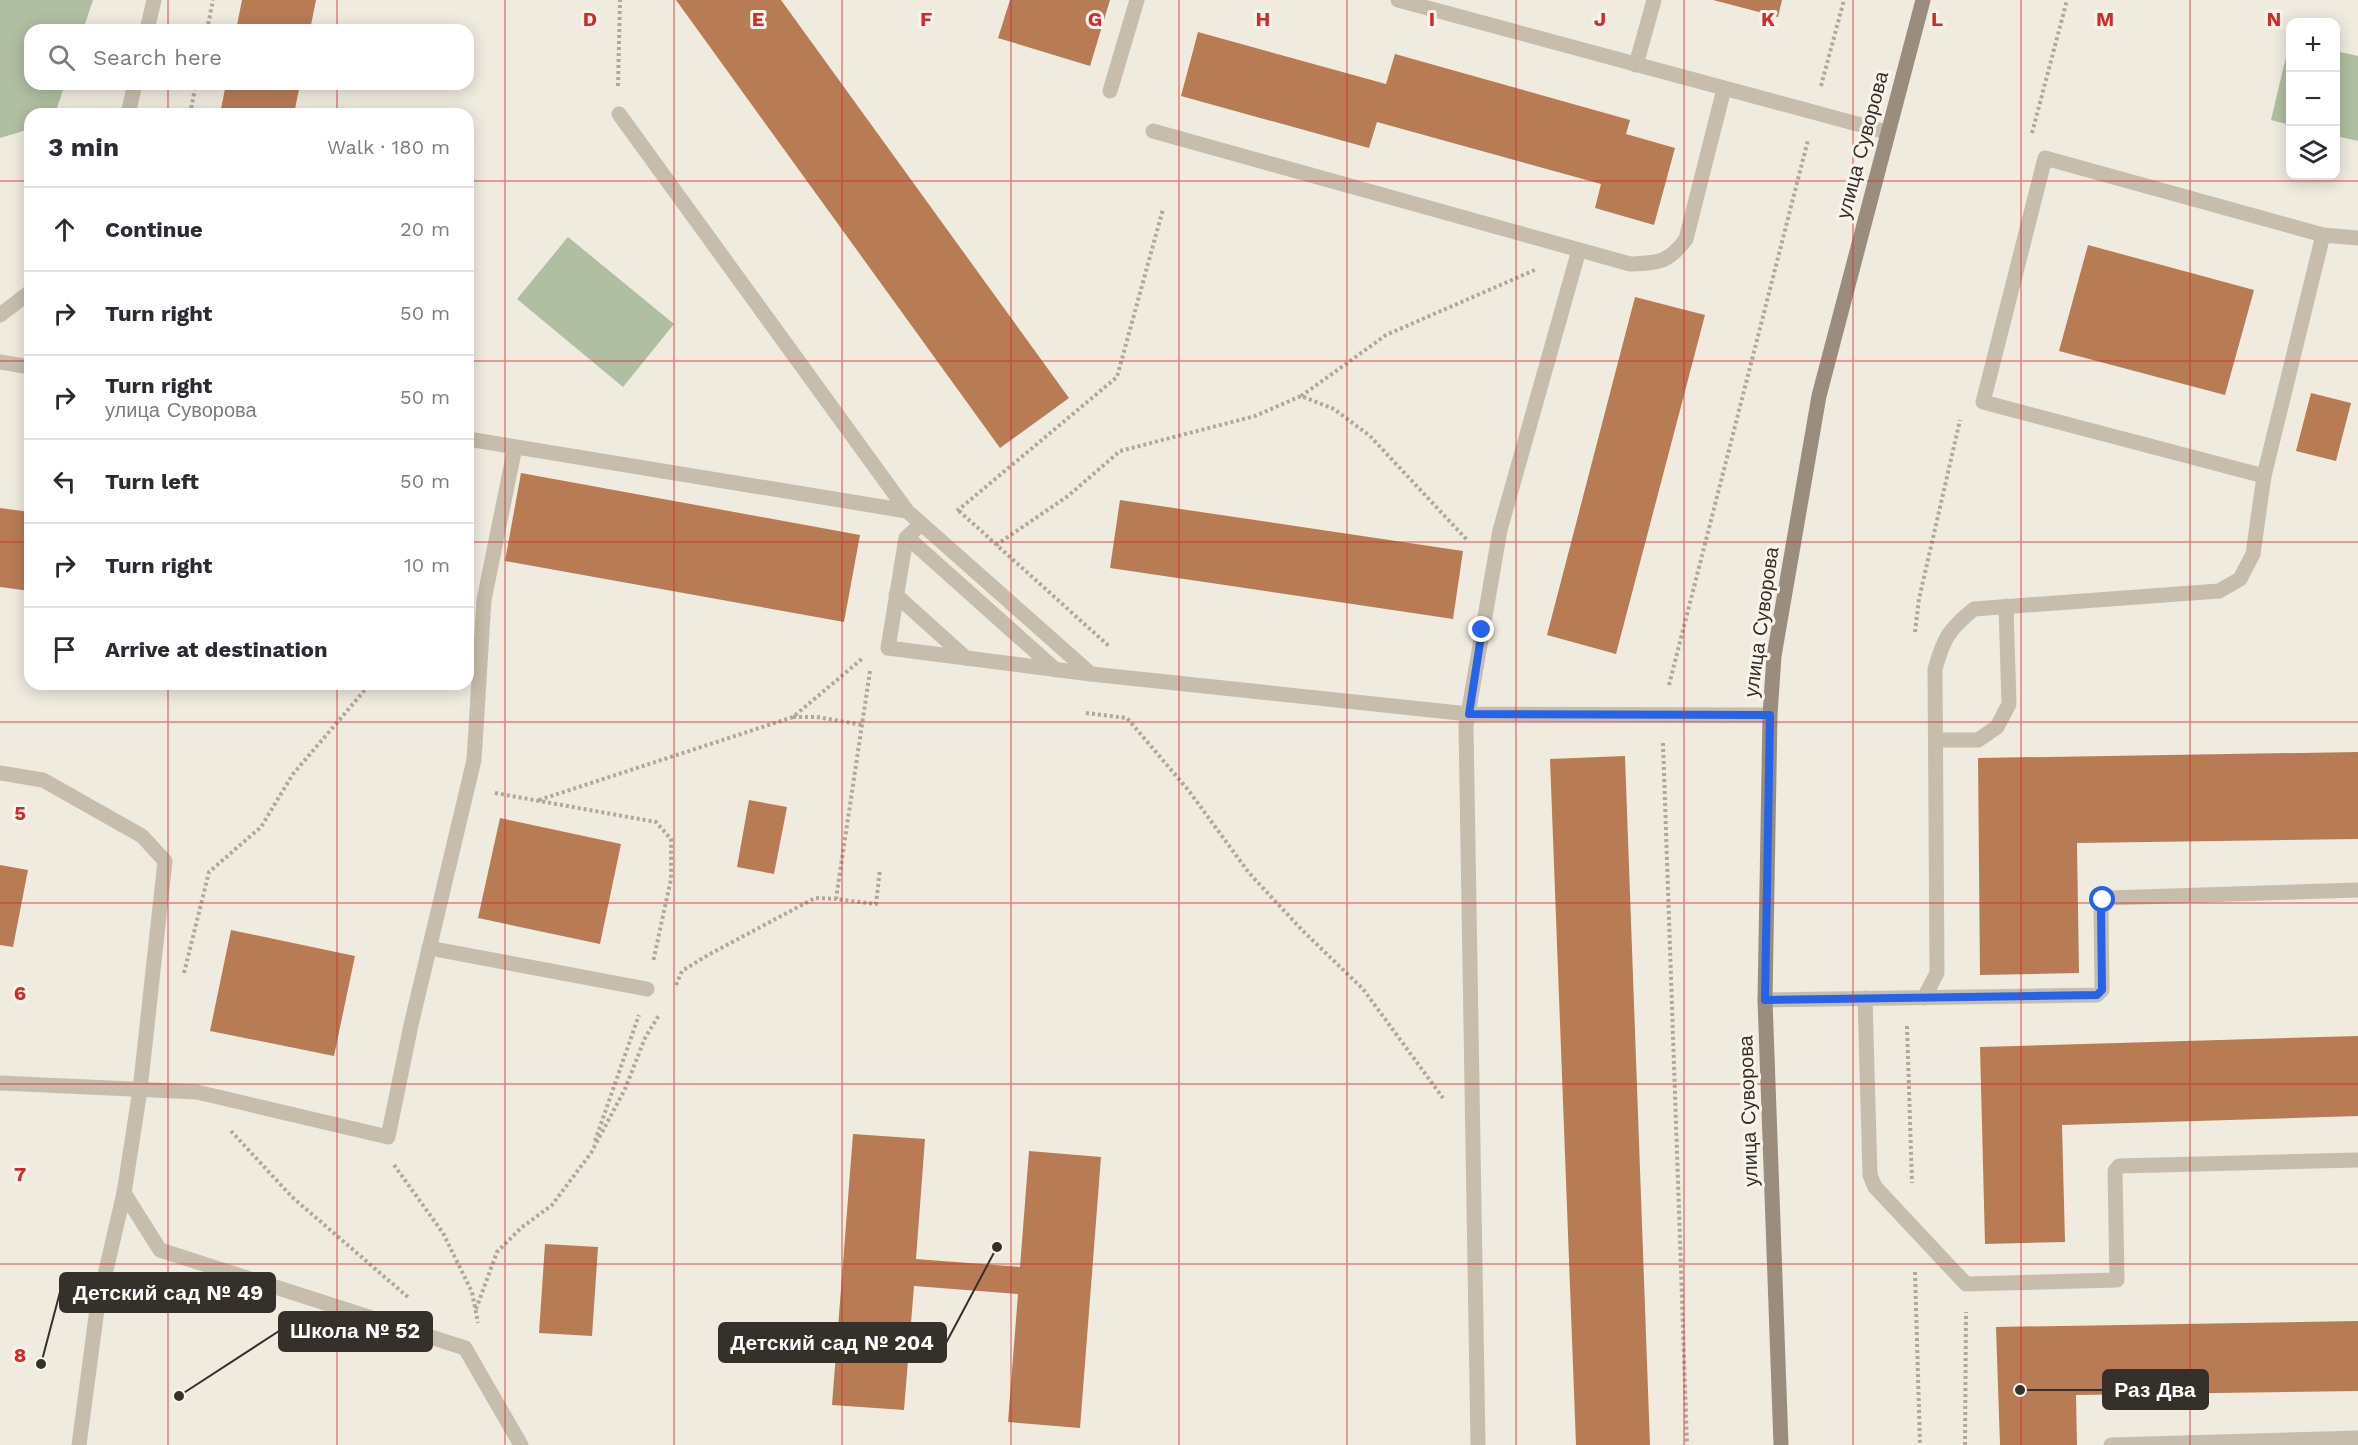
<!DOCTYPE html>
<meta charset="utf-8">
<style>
body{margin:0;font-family:"Work Sans",sans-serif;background:#f7f7f7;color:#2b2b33}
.controls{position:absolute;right:18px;top:18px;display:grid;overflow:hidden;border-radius:12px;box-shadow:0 3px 15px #0003}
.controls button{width:54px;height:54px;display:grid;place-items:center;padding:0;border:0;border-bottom:2px solid #e1e1e2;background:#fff;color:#2b2b33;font:30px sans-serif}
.stop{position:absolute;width:18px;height:18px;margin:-14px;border:4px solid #2563eb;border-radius:50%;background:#fff}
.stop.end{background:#2563eb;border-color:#fff;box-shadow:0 2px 6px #0008}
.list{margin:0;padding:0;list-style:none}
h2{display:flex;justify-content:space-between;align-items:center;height:78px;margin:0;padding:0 24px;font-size:26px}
h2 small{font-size:20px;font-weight:400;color:#7c7c81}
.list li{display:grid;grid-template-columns:39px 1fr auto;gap:18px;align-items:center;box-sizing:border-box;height:84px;padding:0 24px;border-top:2px solid #e1e1e2}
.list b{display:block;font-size:22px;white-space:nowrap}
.list p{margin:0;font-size:20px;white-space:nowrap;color:#7c7c81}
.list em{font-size:20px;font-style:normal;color:#7c7c81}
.icon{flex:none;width:33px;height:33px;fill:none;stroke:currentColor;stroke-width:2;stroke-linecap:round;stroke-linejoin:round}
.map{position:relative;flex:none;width:2358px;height:1445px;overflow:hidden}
.search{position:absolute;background:#fff;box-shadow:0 3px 15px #0003;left:24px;top:24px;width:450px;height:66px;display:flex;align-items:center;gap:15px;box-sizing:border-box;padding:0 21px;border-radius:18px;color:#7c7c81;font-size:22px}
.panel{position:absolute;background:#fff;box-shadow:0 3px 15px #0003;left:24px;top:108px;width:450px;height:582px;border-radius:18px}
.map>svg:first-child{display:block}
.green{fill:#b0bea1}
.building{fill:#b87c55}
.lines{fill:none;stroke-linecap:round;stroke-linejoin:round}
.path{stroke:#b3a797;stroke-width:4;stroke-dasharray:3 3;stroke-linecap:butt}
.lane{stroke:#c7bdac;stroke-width:15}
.street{stroke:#c7bdac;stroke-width:15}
.secondary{stroke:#9b8d7e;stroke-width:15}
.route{stroke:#2563eb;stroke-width:8}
.grid{fill:none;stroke:#d62828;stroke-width:1.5;stroke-opacity:0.55}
.labels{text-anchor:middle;stroke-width:6;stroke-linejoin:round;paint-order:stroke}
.street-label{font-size:20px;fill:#36302a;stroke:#f8f4eb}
.grid-label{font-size:20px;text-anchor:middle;font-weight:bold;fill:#d62828;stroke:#f8f4eb;stroke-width:6;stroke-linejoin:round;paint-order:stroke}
.leader{fill:none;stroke:#36302a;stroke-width:2}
.callout-dot{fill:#36302a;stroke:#f8f4eb;stroke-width:2}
.callout{fill:#36302a;stroke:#36302a;stroke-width:2}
.callout-label{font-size:21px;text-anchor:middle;font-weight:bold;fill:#fff}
</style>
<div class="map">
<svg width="2358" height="1445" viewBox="0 0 2358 1445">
<rect width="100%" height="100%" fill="#f0ebdf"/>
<!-- green -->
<g class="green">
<polygon points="0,0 93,0 83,30 30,30 30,84 65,84 55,114 30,114 30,129 0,138"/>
<polygon points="2290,40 2290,125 2271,120"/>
<polygon points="2336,51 2358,56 2358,141 2336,136"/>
<polygon points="568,237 674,324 623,387 517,299"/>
</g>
<!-- building -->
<g class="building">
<polygon points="242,0 316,0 310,30 236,30"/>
<polygon points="676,0 781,0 1069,398 1000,448"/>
<polygon points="1010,0 1110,0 1090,66 998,38"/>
<polygon points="1713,0 1782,0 1778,17"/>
<polygon points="1198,32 1386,84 1395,54 1630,120 1626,134 1675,148 1654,225 1595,208 1601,184 1377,122 1369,148 1181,96"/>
<polygon points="226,84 300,84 294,114 220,114"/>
<polygon points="2088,245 2254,290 2225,395 2059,351"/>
<polygon points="1635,297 1705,315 1616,654 1547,635"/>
<polygon points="2311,393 2351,403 2336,461 2296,451"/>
<polygon points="521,473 860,535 844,622 505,561"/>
<polygon points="1120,500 1463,551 1453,619 1110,568"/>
<polygon points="0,508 30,512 30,591 0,587"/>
<polygon points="2358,752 2358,839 2077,843 2079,973 1980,975 1978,758"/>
<polygon points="1625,756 1650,1445 1576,1445 1550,759"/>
<polygon points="749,800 787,807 774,874 737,867"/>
<polygon points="500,818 621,844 600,944 478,918"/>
<polygon points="0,865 28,870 13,947 0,945"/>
<polygon points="231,930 355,956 334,1056 210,1031"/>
<polygon points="2358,1036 2358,1116 2062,1125 2065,1242 1985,1244 1980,1047"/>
<polygon points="853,1134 925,1139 916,1259 1020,1267 1029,1151 1101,1157 1080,1428 1008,1422 1018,1294 914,1286 904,1410 832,1405"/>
<polygon points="545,1244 598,1247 592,1336 539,1333"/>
<polygon points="2358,1321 2358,1391 2076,1395 2077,1445 2000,1445 1996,1327"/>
</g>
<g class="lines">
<!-- path -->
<g class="path">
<polyline points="207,30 213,0"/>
<polyline points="618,86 620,0"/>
<polyline points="1821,86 1844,0"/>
<polyline points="190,114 196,84"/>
<polyline points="2032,133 2067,0"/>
<polyline points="1301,396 1386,335 1537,269"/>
<polyline points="957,511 1117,377 1163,209"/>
<polyline points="959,511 1110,647"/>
<polyline points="996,545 1068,496 1120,451 1255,416 1301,396 1334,409 1370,436 1468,541"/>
<polyline points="1915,632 1919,599 1960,420"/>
<polyline points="870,671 836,899 876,904 880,869"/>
<polyline points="1669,685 1808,140"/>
<polyline points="1086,713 1127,718 1189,791 1249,873 1303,931 1363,989 1443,1098"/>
<polyline points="793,717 817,717 863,725"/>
<polyline points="1663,743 1687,1445"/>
<polyline points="495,793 656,822 671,839 671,879 653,962"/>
<polyline points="539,800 793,717 863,658"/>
<polyline points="184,973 209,872 261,827 293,774 370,684"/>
<polyline points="676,985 682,971 708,955 815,898 836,899"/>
<polyline points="1907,1026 1912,1183"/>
<polyline points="231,1131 292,1197 409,1298"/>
<polyline points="595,1141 639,1015"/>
<polyline points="394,1165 443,1233 472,1292 478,1323"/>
<polyline points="1915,1272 1920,1445"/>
<polyline points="476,1309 497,1252 521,1228 552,1205 591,1153 625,1089 645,1038 659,1015"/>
<polyline points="1965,1445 1966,1312"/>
</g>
<!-- lane -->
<g class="lane">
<polyline points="1398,0 1887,132"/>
<polyline points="1636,65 1654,0"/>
<polyline points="1110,91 1137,0"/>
<polyline points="619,114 907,511"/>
<path d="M1153,131l477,133c27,-1 39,-1 56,-25l38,-150"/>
<polyline points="2323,235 2264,476 1983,402 2045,158 2323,235 2358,238"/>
<polyline points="0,362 30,367"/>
<polyline points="468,439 907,511 1091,674 1469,714 1770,715"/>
<polyline points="921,524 906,538 888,648 1091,674"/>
<polyline points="907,537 1056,670"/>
<polyline points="896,595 966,658"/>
<polyline points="1936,740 1978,740 1997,727 2009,704 2006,606"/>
<polyline points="0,773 43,780 142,836 165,861 140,1090 124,1193 160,1250 465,1348 521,1445"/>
<polyline points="429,948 647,989"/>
<polyline points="1865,998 1870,1175 1875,1187 1966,1284 2117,1280 2115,1171 2119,1166 2358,1160"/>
<path d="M1924,998l13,-25 -2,-304c9,-31 13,-39 39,-60l245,-18 21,-12 13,-25 11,-78"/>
<polyline points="1765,1000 2097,995 2102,990 2101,906 2103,900 2108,898 2358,890"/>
<polyline points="0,1083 197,1092 388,1137 411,1025 474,760 484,600 515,447"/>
<polyline points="79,1445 97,1309 124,1193"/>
<polyline points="1478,1445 1466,726 1500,530 1579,250"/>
<polyline points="2111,1445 2358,1438"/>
</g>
<!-- street -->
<g class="street">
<polyline points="147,30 154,0"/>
<polyline points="128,114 135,84"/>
<polyline points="0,315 30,292"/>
</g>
<!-- secondary -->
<polyline class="secondary" points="1781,1445 1765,1000 1770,715 1774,656 1819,396 1923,0"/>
</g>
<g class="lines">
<!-- route -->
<polyline class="route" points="1482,630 1469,714 1770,715 1765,1000 2097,995 2102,990 2101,906 2103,900"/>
</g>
<!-- grid -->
<path class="grid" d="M168,0v30M337,0v30M505,0v1445M674,0v1445M842,0v1445M1011,0v1445M1179,0v1445M1347,0v1445M1516,0v1445M1684,0v1445M1853,0v1445M2021,0v1445M2190,0v1445M168,84v30M337,84v30M0,181h30M468,181h1890M0,361h30M468,361h1890M0,542h30M468,542h1890M168,684v761M337,684v761M0,722h2358M0,903h2358M0,1084h2358M0,1264h2358"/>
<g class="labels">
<!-- street labels -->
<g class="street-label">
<text transform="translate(1862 145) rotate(-75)" y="7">улица Суворова</text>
<text transform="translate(1761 622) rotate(-82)" y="7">улица Суворова</text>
<text transform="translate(1748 1111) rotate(-92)" y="7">улица Суворова</text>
</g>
</g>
<g class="grid-label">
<text x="590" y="26">D</text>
<text x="758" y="26">E</text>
<text x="926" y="26">F</text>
<text x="1095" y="26">G</text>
<text x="1263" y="26">H</text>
<text x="1432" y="26">I</text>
<text x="1600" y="26">J</text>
<text x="1768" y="26">K</text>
<text x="1937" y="26">L</text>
<text x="2105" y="26">M</text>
<text x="2274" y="26">N</text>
<text x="20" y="820">5</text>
<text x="20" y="1000">6</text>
<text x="20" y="1181">7</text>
<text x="20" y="1362">8</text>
</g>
<!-- callouts -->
<path class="leader" d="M41 1364L60 1292M179 1396L279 1331M997 1247L946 1343M2020 1390L2103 1390"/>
<g class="callout-dot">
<circle cx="41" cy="1364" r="6"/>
<circle cx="179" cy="1396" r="6"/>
<circle cx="997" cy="1247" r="6"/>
<circle cx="2020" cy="1390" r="6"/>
</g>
<g class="callout">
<rect x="60" y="1273" width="215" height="39" rx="6"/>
<rect x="279" y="1312" width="153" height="39" rx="6"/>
<rect x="719" y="1323" width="227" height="39" rx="6"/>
<rect x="2103" y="1370" width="105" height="39" rx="6"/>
</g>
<g class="callout-label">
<text x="168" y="1300">Детский сад № 49</text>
<text x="355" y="1338">Школа № 52</text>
<text x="832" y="1350">Детский сад № 204</text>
<text x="2155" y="1397">Раз Два</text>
</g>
</svg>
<div class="controls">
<button>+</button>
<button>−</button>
<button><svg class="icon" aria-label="layers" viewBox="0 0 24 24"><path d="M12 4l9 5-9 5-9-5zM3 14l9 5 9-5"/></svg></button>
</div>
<div class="stop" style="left:2103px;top:900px"></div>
<div class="stop end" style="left:1482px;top:630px"></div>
<div class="search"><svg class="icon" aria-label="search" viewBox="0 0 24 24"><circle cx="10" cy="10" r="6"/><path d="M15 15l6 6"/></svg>Search here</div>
<section class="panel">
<h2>3 min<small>Walk · 180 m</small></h2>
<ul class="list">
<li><svg class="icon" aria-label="ahead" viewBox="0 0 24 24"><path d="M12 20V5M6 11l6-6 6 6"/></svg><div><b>Continue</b></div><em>20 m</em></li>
<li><svg class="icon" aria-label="right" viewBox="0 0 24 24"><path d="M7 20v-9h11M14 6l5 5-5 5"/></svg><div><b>Turn right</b></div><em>50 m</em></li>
<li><svg class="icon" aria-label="right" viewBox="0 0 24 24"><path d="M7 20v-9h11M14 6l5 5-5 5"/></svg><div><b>Turn right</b><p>улица Суворова</p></div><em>50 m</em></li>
<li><svg class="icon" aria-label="left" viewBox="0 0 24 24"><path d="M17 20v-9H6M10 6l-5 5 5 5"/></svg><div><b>Turn left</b></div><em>50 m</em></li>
<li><svg class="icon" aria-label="right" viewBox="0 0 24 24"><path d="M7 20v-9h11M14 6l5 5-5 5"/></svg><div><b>Turn right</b></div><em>10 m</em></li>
<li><svg class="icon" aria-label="arrive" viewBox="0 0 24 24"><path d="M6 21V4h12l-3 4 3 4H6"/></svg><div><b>Arrive at destination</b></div></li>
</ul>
</section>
</div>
